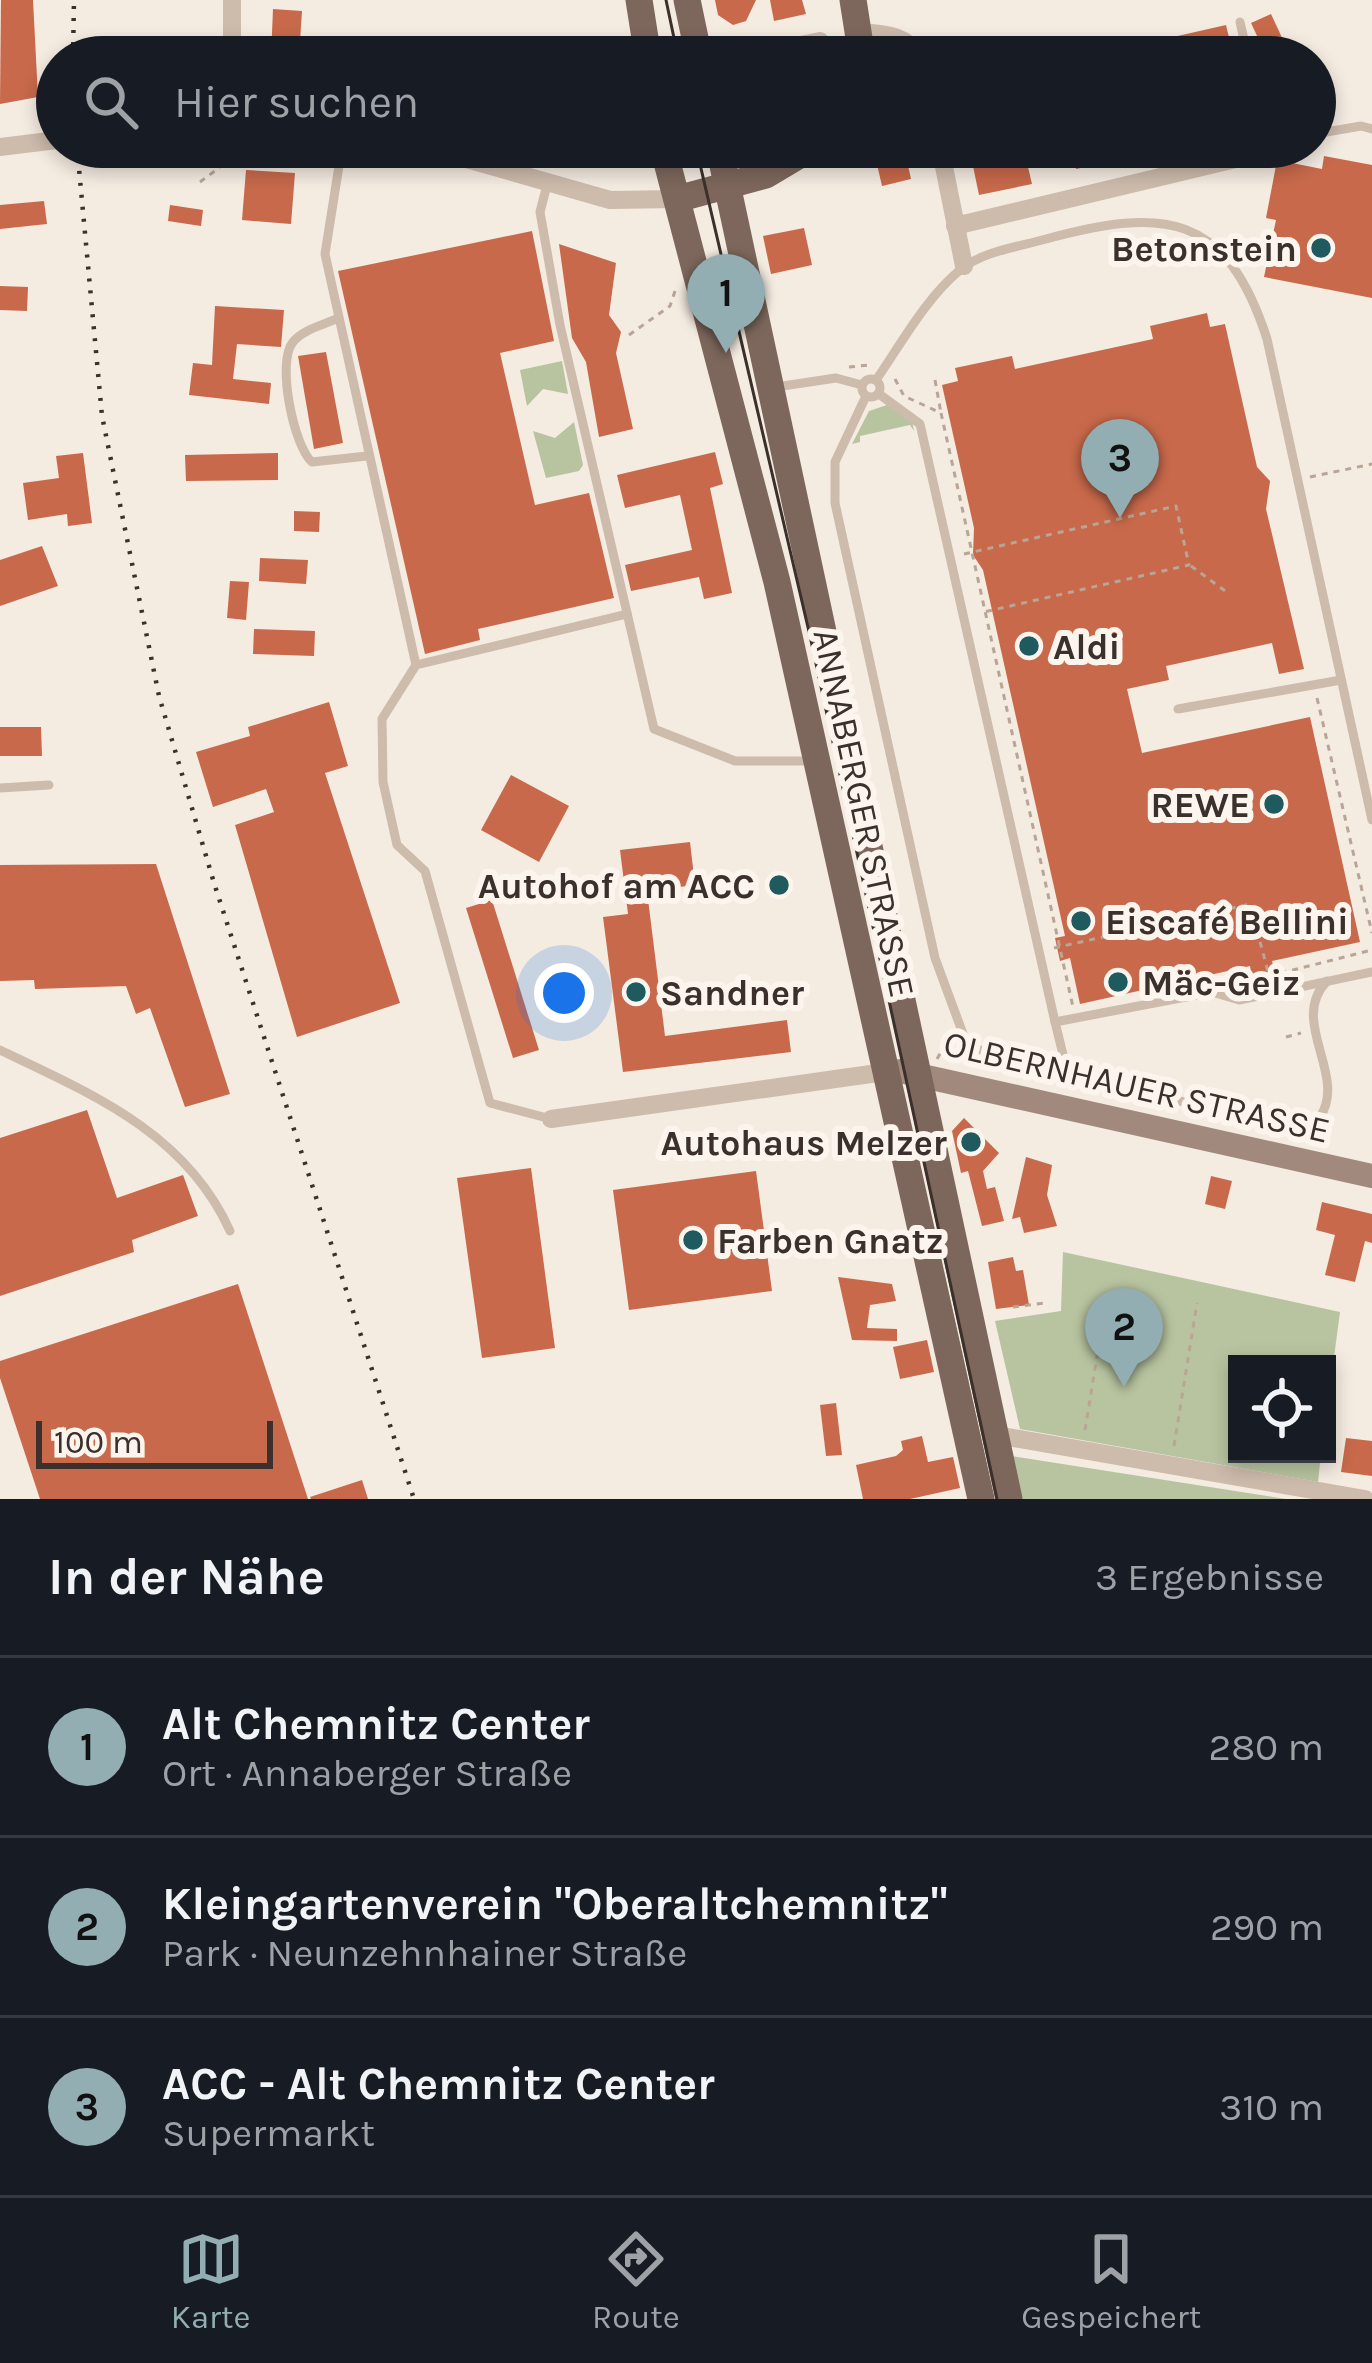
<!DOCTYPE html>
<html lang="de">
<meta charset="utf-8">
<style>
body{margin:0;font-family:Karla,sans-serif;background:#242831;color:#f1f3f6}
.controls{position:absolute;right:36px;bottom:36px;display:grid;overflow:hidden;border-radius:0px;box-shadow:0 6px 18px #0003}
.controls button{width:108px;height:108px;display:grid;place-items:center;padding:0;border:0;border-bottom:3px solid #363941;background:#171b24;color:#f1f3f6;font:60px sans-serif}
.scale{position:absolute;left:36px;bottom:30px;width:237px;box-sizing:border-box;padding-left:12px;border:6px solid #3b302b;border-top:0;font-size:33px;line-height:42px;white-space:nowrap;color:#3b302b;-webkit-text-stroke:9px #fbf5ee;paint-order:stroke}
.you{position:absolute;left:564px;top:993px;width:42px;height:42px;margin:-30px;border:9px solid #fff;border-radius:50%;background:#1a73e8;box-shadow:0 0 0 18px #1a73e833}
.badge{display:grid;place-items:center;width:78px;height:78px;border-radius:50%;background:#92aeb2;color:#111;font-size:39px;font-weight:700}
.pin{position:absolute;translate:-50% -99px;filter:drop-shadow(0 3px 6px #0008)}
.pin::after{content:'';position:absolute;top:63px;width:42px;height:36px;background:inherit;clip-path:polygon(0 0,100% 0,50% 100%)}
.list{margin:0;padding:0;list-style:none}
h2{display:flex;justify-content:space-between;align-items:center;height:156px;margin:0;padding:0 48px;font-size:51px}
h2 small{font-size:39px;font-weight:400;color:#9ea1a6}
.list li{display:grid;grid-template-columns:78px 1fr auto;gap:36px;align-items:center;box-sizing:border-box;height:180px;padding:0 48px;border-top:3px solid #363941}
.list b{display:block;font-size:45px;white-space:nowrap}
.list p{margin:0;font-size:39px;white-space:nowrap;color:#9ea1a6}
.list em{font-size:39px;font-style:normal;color:#9ea1a6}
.icon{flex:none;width:66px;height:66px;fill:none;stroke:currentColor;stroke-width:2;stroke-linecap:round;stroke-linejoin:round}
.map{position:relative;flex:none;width:1372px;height:1499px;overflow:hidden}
.search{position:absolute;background:#171b24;box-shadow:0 6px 18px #0003;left:36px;right:36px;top:36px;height:132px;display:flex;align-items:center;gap:30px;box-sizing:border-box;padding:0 42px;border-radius:66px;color:#9ea1a6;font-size:45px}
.sheet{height:696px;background:#171b24}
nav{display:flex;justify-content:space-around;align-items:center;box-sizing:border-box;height:168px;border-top:3px solid #363941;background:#171b24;font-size:33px;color:#9ea1a6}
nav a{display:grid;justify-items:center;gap:6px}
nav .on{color:#92aeb2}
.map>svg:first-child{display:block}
.green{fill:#b8c4a0}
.building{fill:#c8694b}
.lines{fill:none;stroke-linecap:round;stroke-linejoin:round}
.path{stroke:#b9a596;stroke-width:3;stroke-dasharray:6 6;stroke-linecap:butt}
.lane{stroke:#cdbbac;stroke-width:9}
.street{stroke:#cdbbac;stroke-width:18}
.secondary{stroke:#a18a7d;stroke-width:24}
.primary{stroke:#7d675c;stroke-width:27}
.tram{stroke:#3b302b;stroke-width:3}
.rail{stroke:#3b302b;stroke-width:4.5;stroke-dasharray:3 9;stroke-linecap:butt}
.poi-dot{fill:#1f5a5e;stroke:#fbf5ee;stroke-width:4.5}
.labels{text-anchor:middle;stroke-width:12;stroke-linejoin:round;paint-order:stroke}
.poi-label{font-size:36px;font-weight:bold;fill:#3b302b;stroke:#fbf5ee;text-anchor:start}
.street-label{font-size:36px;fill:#3b302b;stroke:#fbf5ee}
</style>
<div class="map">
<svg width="1372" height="1499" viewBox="0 0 1372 1499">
<rect width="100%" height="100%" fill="#f4ebe1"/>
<!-- green -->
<g class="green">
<polygon points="562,361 568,394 543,389 527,406 520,370"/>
<polygon points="887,405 912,421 914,431 910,425 860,436 860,442 852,444 869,411"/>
<polygon points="574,422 583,465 579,471 546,478 533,431 555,438"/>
<polygon points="1063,1252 1340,1312 1327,1410 1327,1364 1237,1364 1237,1454 1321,1454 1318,1482 1020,1429 995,1321 1061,1311"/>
<polygon points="1011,1456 1286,1499 1018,1499"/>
</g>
<!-- building -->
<g class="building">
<polygon points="1,0 33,0 38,97 0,104"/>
<polygon points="715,0 756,0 746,21 733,25 718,15"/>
<polygon points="770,0 802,0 806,14 774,21"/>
<polygon points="273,9 302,11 299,57 271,57"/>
<polygon points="1271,14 1291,57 1267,57 1251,23"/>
<polygon points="1226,25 1233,54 1164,57 1160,40"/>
<polygon points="180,147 230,147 229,160 179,157"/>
<polygon points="873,147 904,147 911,179 882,186"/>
<polygon points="969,147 998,147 1000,155 1024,150 1032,184 979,195"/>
<polygon points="1071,147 1154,147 1155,153 1076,169"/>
<polygon points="1324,156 1372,165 1372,298 1264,277 1276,220 1266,218 1277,160 1322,169"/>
<polygon points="246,170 295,173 291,224 242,220"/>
<polygon points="44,201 47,224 0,229 0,205"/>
<polygon points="170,205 203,210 201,226 168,221"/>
<polygon points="804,228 812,265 771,274 763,236"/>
<polygon points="532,231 554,341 500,353 535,505 589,493 614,598 478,629 480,640 425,654 338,271"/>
<polygon points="559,244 616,263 609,315 621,332 616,353 633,429 599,437 586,362 572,338"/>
<polygon points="0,286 28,287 27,311 0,310"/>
<polygon points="215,306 284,310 281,347 237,344 233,379 271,383 269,404 189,395 193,363 212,365"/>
<polygon points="1207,313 1210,327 1225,324 1257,467 1270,481 1266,509 1304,669 1279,674 1272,643 1166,666 1169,680 1127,689 1142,753 1310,717 1360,942 1272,961 1275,972 1252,977 1250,966 1080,1004 1070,958 1060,961 1055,938 1065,936 983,570 973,555 974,528 942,385 958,381 955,368 1012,356 1015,369 1153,339 1150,326"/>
<polygon points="326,352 343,443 314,449 298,356"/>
<polygon points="715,452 723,484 710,488 732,593 704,599 699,577 631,591 625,565 692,550 680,495 625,508 617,475"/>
<polygon points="83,453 92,523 68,526 67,514 28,520 23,483 59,478 56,456"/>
<polygon points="278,453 278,480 186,481 185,455"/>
<polygon points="294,511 320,512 319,532 294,531"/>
<polygon points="42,546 58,586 0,606 0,560"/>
<polygon points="260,558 308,560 306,584 259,581"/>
<polygon points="230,581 249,582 246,620 227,618"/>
<polygon points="254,629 315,631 314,656 253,654"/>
<polygon points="329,702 348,766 325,773 400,1003 297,1037 235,825 274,812 266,789 213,807 196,752 250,736 248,727"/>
<polygon points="0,727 41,727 42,756 0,756"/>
<polygon points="511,775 569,806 539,862 481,830"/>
<polygon points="690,842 695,885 647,891 665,1036 787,1020 791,1052 623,1072 603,917 628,914 620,850"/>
<polygon points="156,864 230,1094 185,1107 150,1008 136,1014 126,986 35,989 34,980 0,981 0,865"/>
<polygon points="492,900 539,1050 513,1058 466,908"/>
<polygon points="87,1110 117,1198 183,1175 198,1216 132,1240 134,1252 0,1296 0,1138"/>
<polygon points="964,1118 999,1153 983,1171 987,1189 995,1187 1004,1221 982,1226 968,1171 961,1173 952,1131"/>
<polygon points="1026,1157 1052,1165 1047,1195 1057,1226 1024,1233 1020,1217 1012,1219"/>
<polygon points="531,1168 555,1348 482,1358 457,1178"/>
<polygon points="756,1171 772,1291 629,1310 613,1190"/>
<polygon points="1211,1176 1232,1181 1225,1209 1205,1204"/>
<polygon points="1322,1202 1372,1214 1372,1243 1365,1241 1355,1282 1325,1275 1335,1235 1316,1230"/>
<polygon points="1013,1257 1016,1271 1023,1270 1029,1305 996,1309 988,1262"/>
<polygon points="838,1277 892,1284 896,1301 870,1305 867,1328 897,1329 897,1341 852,1340"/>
<polygon points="238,1284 308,1499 40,1499 0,1378 0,1361"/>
<polygon points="927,1340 934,1372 900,1379 893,1347"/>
<polygon points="836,1403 842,1455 826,1456 820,1405"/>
<polygon points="922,1436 928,1462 953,1457 960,1488 910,1499 863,1499 856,1465 896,1456 903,1450 901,1441"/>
<polygon points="1346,1438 1372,1441 1372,1476 1341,1472"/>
<polygon points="362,1480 368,1499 311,1499 310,1497"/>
</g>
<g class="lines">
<!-- path -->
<g class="path">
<polyline points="200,182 247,147"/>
<polyline points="629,335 670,306 676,288"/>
<polyline points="849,367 869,365"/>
<polyline points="895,379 904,396 941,413 1073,1007"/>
<polyline points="935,380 941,413"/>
<polyline points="1310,477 1372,464"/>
<polyline points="964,554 1176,506 1189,565 984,612"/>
<polyline points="1191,566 1228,593"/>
<polyline points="1317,698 1372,933"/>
<polyline points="1054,948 1250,904 1270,979"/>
<polyline points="1234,985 1372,950"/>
<polyline points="1286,1037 1301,1033"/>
<polyline points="937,1059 950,1036"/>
<polyline points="1013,1307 1045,1303"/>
<polyline points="1085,1430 1107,1295"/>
<polyline points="1174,1446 1197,1303"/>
</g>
<!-- lane -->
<g class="lane">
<polyline points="1240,22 1248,57"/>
<polyline points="1315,134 1361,126 1372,129"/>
<polyline points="342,147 325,254 416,665"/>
<polyline points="547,185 540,212 560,325 654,729 735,761 810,761"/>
<path d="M336,319c-13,6 -34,11 -43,23 -17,20 1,105 19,120l55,-6"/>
<circle cx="871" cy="388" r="9"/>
<path d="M876,380c25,-36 50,-82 84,-110 23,-19 58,-23 86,-31 118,-32 180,-27 221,100l105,481"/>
<polyline points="776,387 836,378 862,385"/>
<polyline points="879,394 920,424 1055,1022"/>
<path d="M866,396l-31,66v41l100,455 31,84 29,17 291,66 34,-8c28,-42 -32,-96 7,-136"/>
<polyline points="1178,709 1341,680"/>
<polyline points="0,788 49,785"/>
<path d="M0,1050c92,44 186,83 230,181"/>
<polyline points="1068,1075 1055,1022 1212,992 1239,1000 1372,972"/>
<polyline points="551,1119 490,1103 425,871 397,845 383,782 382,719 416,665 627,614"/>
</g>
<!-- street -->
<g class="street">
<path d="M860,32c24,2 47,2 59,25"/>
<polyline points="232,57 232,0"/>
<polyline points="742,57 820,41"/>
<polyline points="0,147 57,140"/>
<polyline points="424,147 610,200 677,199"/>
<polyline points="940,147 964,266"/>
<polyline points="955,226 1265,152"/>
<polyline points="551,1119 885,1072"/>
<polyline points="996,1435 1365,1499"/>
</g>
<!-- secondary -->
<polyline class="secondary" points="900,1071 1372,1176"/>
<!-- primary -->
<g class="primary">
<polyline points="639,0 648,57"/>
<polyline points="687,0 699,57"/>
<polyline points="853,0 862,57"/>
<polyline points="663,147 777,582 981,1499"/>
<polyline points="719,147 1009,1499"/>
<polyline points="677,199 766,175 813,147"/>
</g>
<!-- tram -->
<g class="tram">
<polyline points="666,0 678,57"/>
<polyline points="696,147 810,636 997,1499"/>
</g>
<!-- rail -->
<g class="rail">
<polyline points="73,57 74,0"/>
<polyline points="77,147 102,416 159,696 214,883 414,1499"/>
</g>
</g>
<!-- markers -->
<g class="poi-dot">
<circle cx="1321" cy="248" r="12"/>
<circle cx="1029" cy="646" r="12"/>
<circle cx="1274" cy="804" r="12"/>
<circle cx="779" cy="885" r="12"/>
<circle cx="1081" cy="921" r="12"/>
<circle cx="1118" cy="982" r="12"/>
<circle cx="636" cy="992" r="12"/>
<circle cx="971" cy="1142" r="12"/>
<circle cx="693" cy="1240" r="12"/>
</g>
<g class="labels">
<!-- poi labels -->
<g class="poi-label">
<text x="1297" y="261" text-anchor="end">Betonstein</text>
<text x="1053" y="659">Aldi</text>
<text x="1250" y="817" text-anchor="end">REWE</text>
<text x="755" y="898" text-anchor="end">Autohof am ACC</text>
<text x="1105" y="934">Eiscafé Bellini</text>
<text x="1142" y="995">Mäc-Geiz</text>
<text x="660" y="1005">Sandner</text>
<text x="947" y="1155" text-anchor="end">Autohaus Melzer</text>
<text x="717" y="1253">Farben Gnatz</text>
</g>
<!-- street labels -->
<g class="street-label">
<text transform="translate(865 813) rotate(78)" y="13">ANNABERGER STRASSE</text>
<text transform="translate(1137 1086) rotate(13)" y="13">OLBERNHAUER STRASSE</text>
</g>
</g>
</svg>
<div class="controls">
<button><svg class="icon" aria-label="locate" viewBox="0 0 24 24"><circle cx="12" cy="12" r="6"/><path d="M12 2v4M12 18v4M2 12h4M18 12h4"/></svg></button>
</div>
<div class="scale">100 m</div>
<div class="you"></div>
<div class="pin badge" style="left:726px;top:353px">1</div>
<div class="pin badge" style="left:1124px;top:1387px">2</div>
<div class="pin badge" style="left:1120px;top:518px">3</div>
<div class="search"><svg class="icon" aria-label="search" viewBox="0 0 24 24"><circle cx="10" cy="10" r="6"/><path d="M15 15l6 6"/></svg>Hier suchen</div>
</div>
<section class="sheet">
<h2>In der Nähe<small>3 Ergebnisse</small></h2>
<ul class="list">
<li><span class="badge">1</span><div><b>Alt Chemnitz Center</b><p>Ort · Annaberger Straße</p></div><em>280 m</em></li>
<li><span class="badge">2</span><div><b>Kleingartenverein &quot;Oberaltchemnitz&quot;</b><p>Park · Neunzehnhainer Straße</p></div><em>290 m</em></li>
<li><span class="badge">3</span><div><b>ACC - Alt Chemnitz Center</b><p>Supermarkt</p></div><em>310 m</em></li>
</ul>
</section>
<nav>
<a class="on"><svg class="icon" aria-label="map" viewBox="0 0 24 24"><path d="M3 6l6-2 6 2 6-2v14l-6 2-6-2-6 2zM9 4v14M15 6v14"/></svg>Karte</a>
<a><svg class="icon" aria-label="directions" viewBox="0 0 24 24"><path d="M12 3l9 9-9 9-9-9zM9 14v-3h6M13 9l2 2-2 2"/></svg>Route</a>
<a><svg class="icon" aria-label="saved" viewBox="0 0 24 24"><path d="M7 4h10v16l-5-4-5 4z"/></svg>Gespeichert</a>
</nav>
